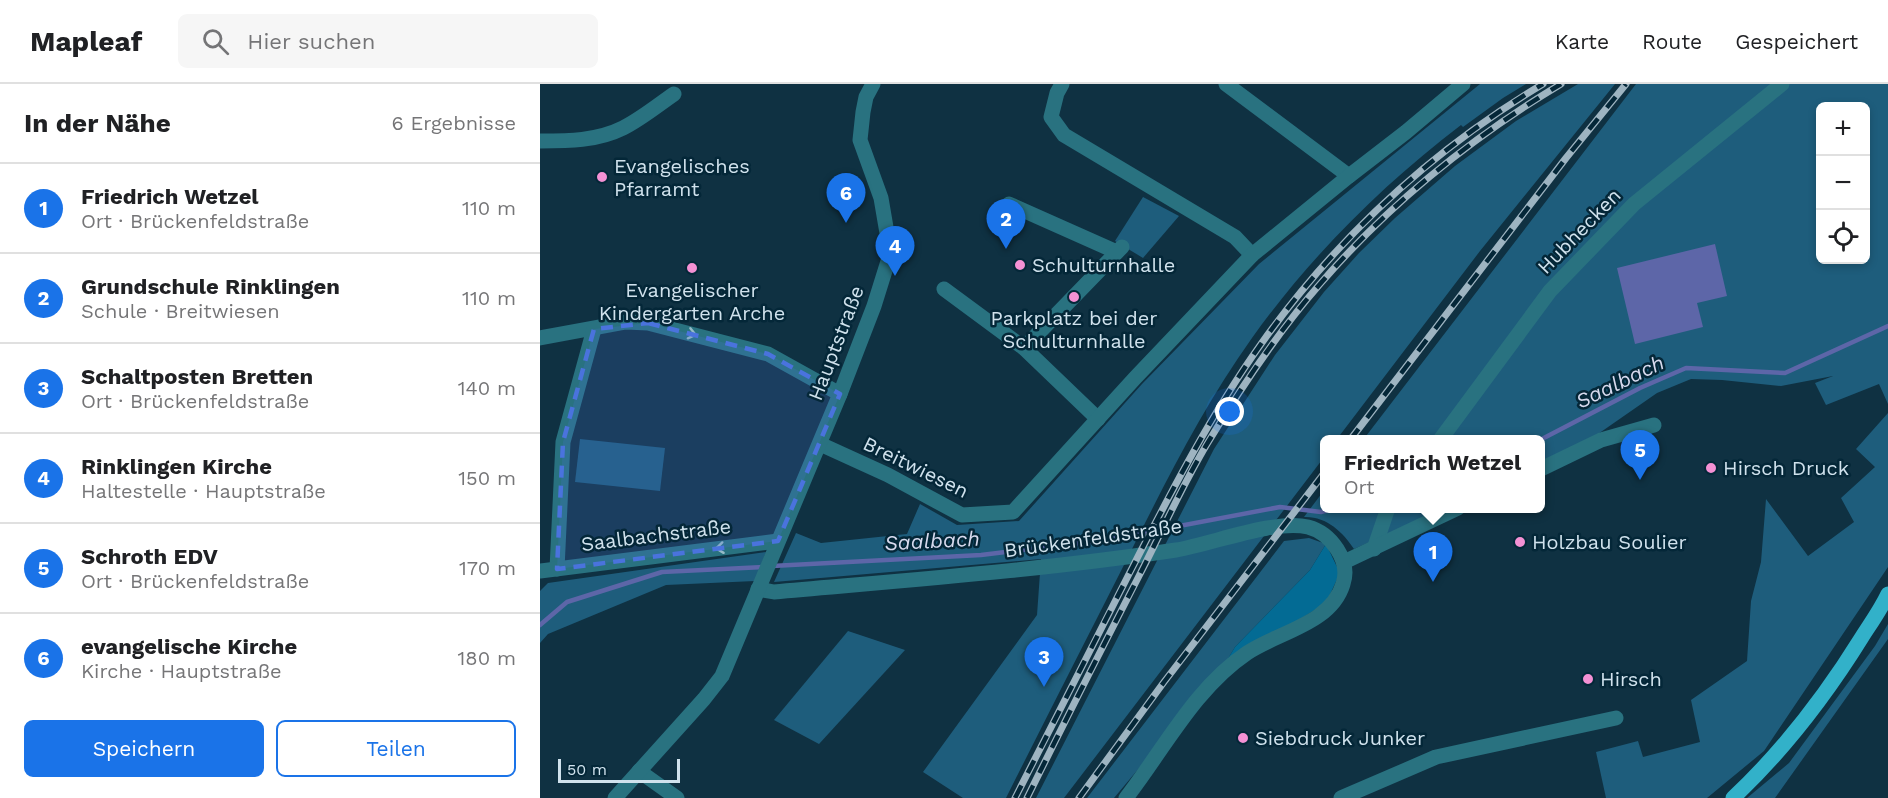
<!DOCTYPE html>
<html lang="de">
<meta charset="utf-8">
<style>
body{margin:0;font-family:"Work Sans",sans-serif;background:#f6f6f6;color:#202124}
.controls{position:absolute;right:18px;top:18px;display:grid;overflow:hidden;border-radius:9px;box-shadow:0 3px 9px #0003}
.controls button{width:54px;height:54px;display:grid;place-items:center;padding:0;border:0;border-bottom:2px solid #e0e0e0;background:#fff;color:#202124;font:30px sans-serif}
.scale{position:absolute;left:18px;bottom:15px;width:122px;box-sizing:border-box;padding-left:6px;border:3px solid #d0e2ed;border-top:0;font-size:16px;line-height:21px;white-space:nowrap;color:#d0e2ed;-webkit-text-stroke:4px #042738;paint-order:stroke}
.you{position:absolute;left:690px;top:328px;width:21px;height:21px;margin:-15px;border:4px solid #fff;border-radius:50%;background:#1a73e8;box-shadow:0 0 0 9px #1a73e833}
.badge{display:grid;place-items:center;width:39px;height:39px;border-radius:50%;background:#1a73e8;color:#fff;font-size:20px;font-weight:700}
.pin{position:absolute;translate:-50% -50px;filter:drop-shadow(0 2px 3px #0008)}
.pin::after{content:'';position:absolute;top:32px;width:21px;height:18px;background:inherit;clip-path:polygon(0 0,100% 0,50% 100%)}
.popup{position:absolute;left:780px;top:351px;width:225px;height:78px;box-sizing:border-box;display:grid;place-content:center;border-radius:9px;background:#fff;filter:drop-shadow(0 2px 4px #0005);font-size:20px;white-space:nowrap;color:#757577}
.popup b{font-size:22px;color:#202124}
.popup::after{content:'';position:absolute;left:50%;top:100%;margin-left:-12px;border:12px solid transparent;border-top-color:#fff}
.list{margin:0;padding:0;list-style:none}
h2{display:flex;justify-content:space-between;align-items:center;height:78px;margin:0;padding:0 24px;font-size:26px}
h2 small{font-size:20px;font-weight:400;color:#757577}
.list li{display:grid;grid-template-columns:39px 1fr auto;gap:18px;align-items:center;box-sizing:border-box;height:90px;padding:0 24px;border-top:2px solid #e0e0e0}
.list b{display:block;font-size:22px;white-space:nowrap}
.list p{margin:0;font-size:20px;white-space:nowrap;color:#757577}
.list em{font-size:20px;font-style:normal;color:#757577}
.actions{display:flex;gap:12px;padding:18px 24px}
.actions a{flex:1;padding:14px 0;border:2px solid #1a73e8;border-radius:9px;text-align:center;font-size:21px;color:#1a73e8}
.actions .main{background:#1a73e8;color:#fff}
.icon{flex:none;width:33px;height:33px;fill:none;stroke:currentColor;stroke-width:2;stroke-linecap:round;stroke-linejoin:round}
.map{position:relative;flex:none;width:1348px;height:714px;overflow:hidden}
header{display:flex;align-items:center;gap:36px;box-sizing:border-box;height:84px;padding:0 30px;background:#fff;border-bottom:2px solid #e0e0e0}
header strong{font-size:28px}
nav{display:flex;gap:33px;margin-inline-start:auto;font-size:21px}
.search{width:420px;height:54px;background:#f6f6f6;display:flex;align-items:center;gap:15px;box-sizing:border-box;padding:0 21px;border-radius:9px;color:#757577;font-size:22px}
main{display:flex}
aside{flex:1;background:#fff}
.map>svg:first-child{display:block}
.green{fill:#1e5d7c;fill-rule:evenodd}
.forest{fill:#036b94}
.water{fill:#5d66a8}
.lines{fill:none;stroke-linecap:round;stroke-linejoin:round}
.stream{stroke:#5d66a8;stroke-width:4.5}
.minor{stroke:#297280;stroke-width:15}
.major{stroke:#32b1c9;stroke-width:15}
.rail-casing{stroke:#9eb4c1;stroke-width:7}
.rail{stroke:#042738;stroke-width:4.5;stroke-dasharray:14;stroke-linecap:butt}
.oneway{stroke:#96bbc7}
.marked{fill:#4a73dd;fill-opacity:0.2;stroke:#4a73dd;stroke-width:4.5;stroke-dasharray:12 8;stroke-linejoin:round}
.poi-dot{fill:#f491d4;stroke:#042738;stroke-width:2}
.labels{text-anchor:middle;stroke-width:5;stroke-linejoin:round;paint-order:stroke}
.poi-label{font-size:20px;fill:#d0e2ed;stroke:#042738;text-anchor:start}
.street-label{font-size:20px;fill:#d0e2ed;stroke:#042738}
.water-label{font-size:21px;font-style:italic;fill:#d7daee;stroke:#042738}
</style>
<header>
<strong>Mapleaf</strong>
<div class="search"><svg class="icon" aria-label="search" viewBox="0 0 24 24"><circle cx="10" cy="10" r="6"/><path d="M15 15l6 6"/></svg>Hier suchen</div>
<nav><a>Karte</a><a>Route</a><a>Gespeichert</a></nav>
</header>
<main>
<aside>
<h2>In der Nähe<small>6 Ergebnisse</small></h2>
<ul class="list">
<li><span class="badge">1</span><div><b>Friedrich Wetzel</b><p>Ort · Brückenfeldstraße</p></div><em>110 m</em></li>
<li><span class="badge">2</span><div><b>Grundschule Rinklingen</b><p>Schule · Breitwiesen</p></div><em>110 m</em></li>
<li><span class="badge">3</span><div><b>Schaltposten Bretten</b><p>Ort · Brückenfeldstraße</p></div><em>140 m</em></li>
<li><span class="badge">4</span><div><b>Rinklingen Kirche</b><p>Haltestelle · Hauptstraße</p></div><em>150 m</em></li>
<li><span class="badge">5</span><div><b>Schroth EDV</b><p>Ort · Brückenfeldstraße</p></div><em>170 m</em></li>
<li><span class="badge">6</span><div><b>evangelische Kirche</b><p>Kirche · Hauptstraße</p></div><em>180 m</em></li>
</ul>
<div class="actions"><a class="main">Speichern</a><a>Teilen</a></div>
</aside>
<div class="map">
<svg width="1348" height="714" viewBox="0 0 1348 714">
<rect width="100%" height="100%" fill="#0f3142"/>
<!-- green -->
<g class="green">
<path d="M940,0h46l-23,14 -40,29 -2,-2c-80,61 -151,132 -209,213 -50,70 -89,149 -127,225 -40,79 -80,157 -119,235h-43l-40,-26 114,-157 4,-56 -267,23 22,-49 25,10 86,-9 13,-30 37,21 62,-4 123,-137 117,-120z"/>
<polygon points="1038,0 1075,0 940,167 797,355 785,356 785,372 524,714 496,714 674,365 735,271 784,208 819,169 855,134 915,82 976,37"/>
<path d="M1096,0h252v320l-9,-20 -53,21 -11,-22 18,-7 -52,10 -59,-6 -31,-1 -34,14 -59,41 -57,28v-22h-178zM1280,22h46v154h-46z"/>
<polygon points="603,113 639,132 603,174 575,157"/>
<polygon points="1348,329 1348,483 1224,667 1167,714 1066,714 1056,668 1098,657 1103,673 1160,658 1151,616 1207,577 1211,517 1221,478 1226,415 1268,472 1314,438 1301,414 1335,383 1316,365"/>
<polygon points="40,355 125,364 120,407 35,398"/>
<path d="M785,405v19l119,1 -90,40c-11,-17 -28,-33 -50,-32z"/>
<polygon points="769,454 786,460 770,486 695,563 682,585 574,714 547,714 744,457"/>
<polygon points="226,468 215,497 126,501 8,550 0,559 0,507 8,499"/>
<polygon points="1348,540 1348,555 1235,714 1207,714 1249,679 1335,562"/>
<polygon points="308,547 365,566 279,660 234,636"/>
</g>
<!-- forest -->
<polygon class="forest" points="786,460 800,489 786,519 683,583 695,563 770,486"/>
<!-- water -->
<polygon class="water" points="1175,160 1187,212 1157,219 1163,243 1095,260 1077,184"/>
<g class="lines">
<!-- stream -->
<g class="stream">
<polyline points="1000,356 1100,304 1146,284 1245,289 1348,242"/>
<polyline points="232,482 441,471 565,456 740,423 781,428 795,424"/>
<polyline points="0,541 27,518 122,488 224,483"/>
</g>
<!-- minor -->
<g class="minor">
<polyline points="522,0 517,9 511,33 524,51 695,153 712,171"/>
<polyline points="686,0 809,92"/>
<path d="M0,57c28,0 57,0 83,-13 18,-9 35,-23 51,-34"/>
<polyline points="469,120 577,168"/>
<polyline points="404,205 484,264"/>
<polyline points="0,254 86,238 108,239 228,270 300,310"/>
<polyline points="558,335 484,264 582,163"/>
<polyline points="900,356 1010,207 1094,120 1242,0"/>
<polyline points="280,360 348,391 422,431 473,428 595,294 712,171 809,92 866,48 923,0"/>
<polyline points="1001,385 1061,356 1114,341"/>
<polyline points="834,465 848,424"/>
<polyline points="804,478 918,424"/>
<polyline points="17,485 23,358 54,245"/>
<polyline points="0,487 238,457"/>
<path d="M218,505l16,3c134,-12 269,-22 402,-42 36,-6 99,-31 132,-23 23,6 43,34 35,57 -12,40 -65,48 -96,69 -52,35 -83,96 -121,145"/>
<polyline points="99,687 137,714"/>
<polyline points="75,714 164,615 182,592 300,310 334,222 349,174 348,155 341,114 320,56 323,28 326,13 333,0"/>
<polyline points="801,714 896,673 1076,634"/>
</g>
<!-- major -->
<path class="major" d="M1193,714c50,-47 93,-103 129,-161 9,-14 19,-28 26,-43"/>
<defs>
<g id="rail">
<polyline points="810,356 1026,74 1086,0"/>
<path d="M475,714c38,-74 75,-148 113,-222 41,-80 81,-159 133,-232 75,-105 171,-194 282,-260"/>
<path d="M487,714c37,-75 75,-150 113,-224 22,-43 42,-88 67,-130 33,-55 70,-111 113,-160 69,-80 151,-146 241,-200"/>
<polyline points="539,714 624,598 785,388"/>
</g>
</defs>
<!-- rail casing -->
<use href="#rail" class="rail-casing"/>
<!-- rail -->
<use href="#rail" class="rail"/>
</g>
<!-- one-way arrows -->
<defs><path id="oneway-chevron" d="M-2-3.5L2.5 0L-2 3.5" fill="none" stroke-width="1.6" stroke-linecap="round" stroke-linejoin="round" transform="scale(1.5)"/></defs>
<g class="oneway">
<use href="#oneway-chevron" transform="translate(152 250) rotate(14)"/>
<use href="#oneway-chevron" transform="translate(180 464) rotate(173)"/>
</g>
<!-- marked area -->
<path class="marked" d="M108,239l120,31 72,40 -62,147 -221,28 6,-127 31,-113z"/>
<!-- markers -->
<g class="poi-dot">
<circle cx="62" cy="93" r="6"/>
<circle cx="480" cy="181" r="6"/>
<circle cx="152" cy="184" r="6"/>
<circle cx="534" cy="213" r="6"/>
<circle cx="1171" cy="384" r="6"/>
<circle cx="980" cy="458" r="6"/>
<circle cx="1048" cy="595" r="6"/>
<circle cx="703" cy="654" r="6"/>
</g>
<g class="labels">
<!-- poi labels -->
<g class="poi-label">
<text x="74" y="89">Evangelisches<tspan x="74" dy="23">Pfarramt</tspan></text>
<text x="492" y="188">Schulturnhalle</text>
<text x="152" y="213" text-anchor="middle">Evangelischer<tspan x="152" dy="23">Kindergarten Arche</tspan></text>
<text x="534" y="241" text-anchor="middle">Parkplatz bei der<tspan x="534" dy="23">Schulturnhalle</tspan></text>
<text x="1183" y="391">Hirsch Druck</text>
<text x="992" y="465">Holzbau Soulier</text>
<text x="1060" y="602">Hirsch</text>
<text x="715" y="661">Siebdruck Junker</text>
</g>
<!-- street labels -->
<g class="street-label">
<text transform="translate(1039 147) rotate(-46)" y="7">Hubhecken</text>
<text transform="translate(296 259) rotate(-69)" y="7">Hauptstraße</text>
<text transform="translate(376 383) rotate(26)" y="7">Breitwiesen</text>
<text transform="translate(116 451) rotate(-7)" y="7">Saalbachstraße</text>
<text transform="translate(553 454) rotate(-8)" y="7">Brückenfeldstraße</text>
</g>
<!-- water labels -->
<g class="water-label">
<text transform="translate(1080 298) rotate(-26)" y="7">Saalbach</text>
<text transform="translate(392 457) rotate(-3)" y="7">Saalbach</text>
</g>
</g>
</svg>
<div class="controls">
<button>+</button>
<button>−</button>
<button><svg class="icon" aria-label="locate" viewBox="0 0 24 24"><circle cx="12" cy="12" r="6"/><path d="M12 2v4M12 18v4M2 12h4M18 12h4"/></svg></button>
</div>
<div class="scale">50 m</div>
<div class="you"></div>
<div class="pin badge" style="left:893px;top:498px">1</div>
<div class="popup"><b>Friedrich Wetzel</b>Ort</div>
<div class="pin badge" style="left:466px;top:165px">2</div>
<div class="pin badge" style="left:504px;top:603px">3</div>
<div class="pin badge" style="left:355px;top:192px">4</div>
<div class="pin badge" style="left:1100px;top:396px">5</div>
<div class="pin badge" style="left:306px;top:139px">6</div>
</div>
</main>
